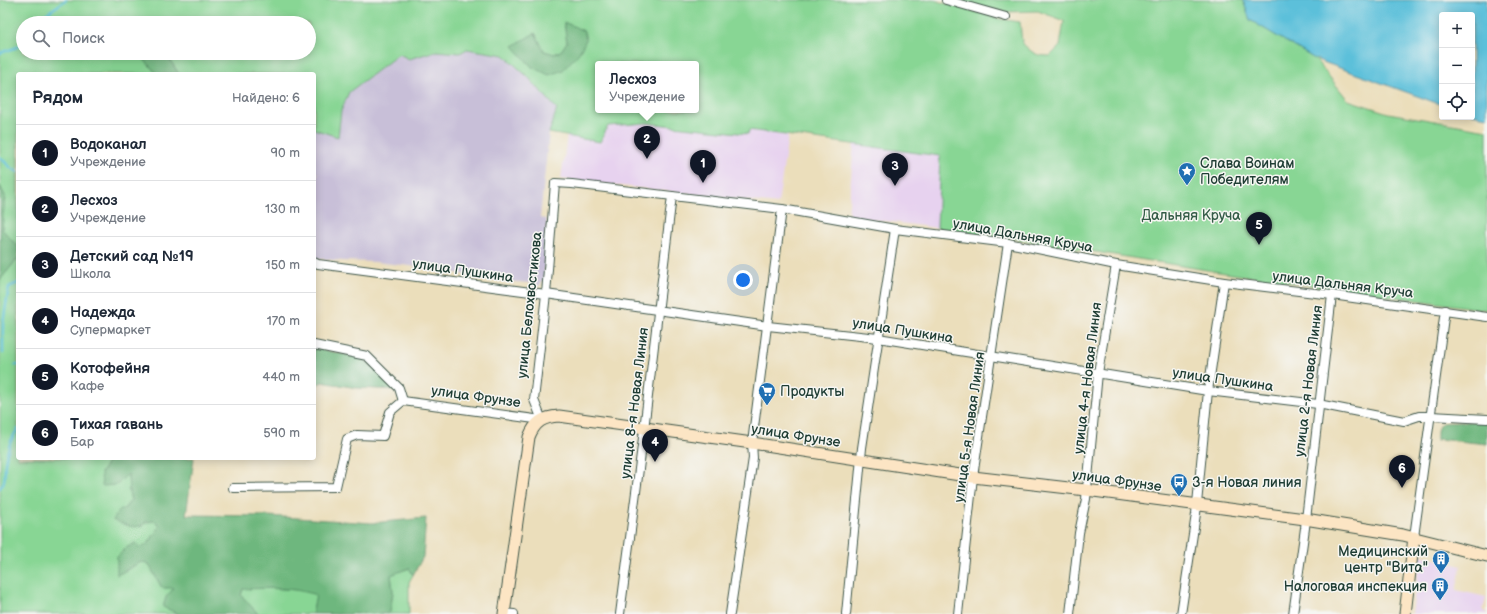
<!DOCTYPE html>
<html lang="ru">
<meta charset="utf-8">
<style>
body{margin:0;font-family:"Balsamiq Sans",sans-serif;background:#f6f6f7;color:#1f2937}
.controls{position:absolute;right:12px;top:12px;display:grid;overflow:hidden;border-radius:4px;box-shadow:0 2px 10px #0003}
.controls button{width:36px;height:36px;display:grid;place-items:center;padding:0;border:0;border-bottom:1px solid #e0e1e3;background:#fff;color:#1f2937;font:20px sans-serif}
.you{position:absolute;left:743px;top:280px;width:14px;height:14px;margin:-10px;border:3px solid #fff;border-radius:50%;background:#1a73e8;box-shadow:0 0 0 6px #1a73e833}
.badge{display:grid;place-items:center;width:26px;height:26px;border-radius:50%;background:#111827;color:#fff;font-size:13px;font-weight:700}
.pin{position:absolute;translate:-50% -33px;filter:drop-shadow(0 1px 2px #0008)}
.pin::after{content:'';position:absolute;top:21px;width:14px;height:12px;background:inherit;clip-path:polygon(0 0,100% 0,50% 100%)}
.popup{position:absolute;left:595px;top:61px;width:104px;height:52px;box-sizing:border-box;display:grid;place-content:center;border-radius:4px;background:#fff;filter:drop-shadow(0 1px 3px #0005);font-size:13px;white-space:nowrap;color:#747a83}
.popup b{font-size:15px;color:#1f2937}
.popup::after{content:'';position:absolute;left:50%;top:100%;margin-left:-8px;border:8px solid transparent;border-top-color:#fff}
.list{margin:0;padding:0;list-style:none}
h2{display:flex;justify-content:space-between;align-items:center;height:52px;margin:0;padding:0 16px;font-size:17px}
h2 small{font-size:13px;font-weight:400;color:#747a83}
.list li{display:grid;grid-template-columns:26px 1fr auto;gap:12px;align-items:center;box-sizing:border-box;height:56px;padding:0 16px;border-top:1px solid #e0e1e3}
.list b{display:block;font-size:15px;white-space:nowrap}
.list p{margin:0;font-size:13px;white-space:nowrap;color:#747a83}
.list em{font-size:13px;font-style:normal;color:#747a83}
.icon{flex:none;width:22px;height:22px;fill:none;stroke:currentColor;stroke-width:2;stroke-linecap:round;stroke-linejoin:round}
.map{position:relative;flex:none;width:1487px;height:614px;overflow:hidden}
.search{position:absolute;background:#fff;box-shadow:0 2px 10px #0003;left:16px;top:16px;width:300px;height:44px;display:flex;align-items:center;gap:10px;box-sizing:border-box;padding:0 14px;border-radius:22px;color:#747a83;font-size:15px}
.panel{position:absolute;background:#fff;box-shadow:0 2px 10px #0003;left:16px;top:72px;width:300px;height:388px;border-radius:4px}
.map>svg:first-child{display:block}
.built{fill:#e7d2ef}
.industrial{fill:#c8bfd8}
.green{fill:#88d694;stroke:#548a64;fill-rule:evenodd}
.forest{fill:#6eb77e;stroke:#467a59}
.water{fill:#5cc0da;stroke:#3e7e87}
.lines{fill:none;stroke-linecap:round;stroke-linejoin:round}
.stream{stroke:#5cc0da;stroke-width:2.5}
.street-casing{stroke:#3e5548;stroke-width:10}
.secondary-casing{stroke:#3e5548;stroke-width:13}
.street{stroke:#fff;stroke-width:8}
.secondary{stroke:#fce5c4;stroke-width:11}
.labels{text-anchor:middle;stroke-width:3;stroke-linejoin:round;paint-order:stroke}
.poi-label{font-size:14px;fill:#1f3d34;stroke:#f6f6f2;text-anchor:start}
.park-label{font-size:14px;fill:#345c47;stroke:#f6f6f2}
.street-label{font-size:14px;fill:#1f3d34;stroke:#f6f6f2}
</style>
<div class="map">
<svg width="1487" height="614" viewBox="0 0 1487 614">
<rect width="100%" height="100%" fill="#f6f6f2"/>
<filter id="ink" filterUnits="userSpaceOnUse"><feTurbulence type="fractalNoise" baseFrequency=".025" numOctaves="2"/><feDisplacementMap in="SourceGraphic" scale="8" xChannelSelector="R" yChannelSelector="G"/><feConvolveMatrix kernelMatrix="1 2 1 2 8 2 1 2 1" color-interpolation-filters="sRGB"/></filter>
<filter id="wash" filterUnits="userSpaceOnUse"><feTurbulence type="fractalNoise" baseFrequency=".012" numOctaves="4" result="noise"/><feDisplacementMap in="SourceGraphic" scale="16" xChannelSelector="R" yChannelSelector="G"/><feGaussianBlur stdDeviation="0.9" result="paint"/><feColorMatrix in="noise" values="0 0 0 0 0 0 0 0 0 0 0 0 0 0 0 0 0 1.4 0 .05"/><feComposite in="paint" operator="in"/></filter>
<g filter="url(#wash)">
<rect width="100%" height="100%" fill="#ebdebb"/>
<!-- built -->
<g class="built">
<polygon points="646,123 748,134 749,130 788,136 778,204 561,179 567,136 600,142 608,126"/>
<polygon points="854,143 941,156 937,228 848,216"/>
<polygon points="1420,555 1461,566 1456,590 1486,597 1483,609 1487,614 1412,614"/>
</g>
<!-- industrial -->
<polygon class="industrial" points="467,49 504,55 528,77 558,109 549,133 540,218 547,219 544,280 539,286 530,283 502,281 428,268 375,262 343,261 314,258 314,184 318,173 314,172 314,129 338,137 341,111 349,92 399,54 409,59 436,51 460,53"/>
<!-- green -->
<g class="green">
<path d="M0,0h934l66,19 20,3 2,21c11,10 13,13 28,13l10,-10 4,-25 -26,-10 -33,1 -55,-12h292l2,3 6,17 65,39 33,41 40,13 99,17v180l-262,-37 -215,-35 -70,-9 -3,-1 3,-72 -191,-26 -1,4 -102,-11 -38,3 -8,16 -51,-9 8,-24 -29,-32 -24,-22 -37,-6 -7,4 -24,-2 -27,8 -10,-5 -50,38 -8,19 -3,26 -24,-8v-55h-135l-11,-17 -10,-4h151v-30h-286v30h132l-13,3 15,18h-139v173l-16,-18 3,-33 -5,-10zM564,23l15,30 -47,14 -18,-21 21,-13 9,18 10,3 7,-3 6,-9zM598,64h98v46h-98z"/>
<polygon points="18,258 18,458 111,458 101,473 128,474 129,492 131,500 124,509 142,526 146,522 154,521 160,526 148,544 141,548 117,575 141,562 148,563 162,588 174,587 164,607 179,614 0,614 0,280"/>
<polygon points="410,568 413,575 409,582 409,614 388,614 390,612 393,592 391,574"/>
<polygon points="264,588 305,590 317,595 313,610 313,614 258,614 241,595 243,589"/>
</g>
<!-- forest -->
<g class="forest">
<polygon points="564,22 584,31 586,40 579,53 563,70 549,75 532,67 513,46 535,33 544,51 554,54 561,51 567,42"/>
<polygon points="155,53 168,57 179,74 157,74 141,56"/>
<polygon points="0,186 5,196 2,229 18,247 18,258 0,280"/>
<polygon points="314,348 362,358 370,364 397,390 357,388 322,382 314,386"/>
<path d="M1487,421v23l-48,-5 -2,2c0,-7 -1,-14 5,-18z"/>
<path d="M111,458h83l-8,57 82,1 104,7 54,-5 -3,39 -10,18 -4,-7 -18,7 2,17 -3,20 -2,2h-75v-4l3,-15c-22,-8 -49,-7 -73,-6l-2,6 17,19h-79l-16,-7 3,-10 8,-9h-12l-14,-25 -7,-1 -24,13v-18l9,-9 9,-5 6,5 7,-4 12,-18 -6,-5 -8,1c-10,10 -21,2 -33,-2l6,-10 5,-1 7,-9 -2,-8 -1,-18 -11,11 -15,1 -1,-13z"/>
</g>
<!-- water -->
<polygon class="water" points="1242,0 1487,0 1487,117 1472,114 1472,15 1442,15 1442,105 1315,59 1250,20 1244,3"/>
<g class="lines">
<!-- stream -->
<g class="stream">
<polyline points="37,23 40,18 66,0"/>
<polyline points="0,53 15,48 23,43"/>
<polyline points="0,157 11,168 18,172"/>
<polyline points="3,353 3,323 9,287 18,283"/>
<polyline points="15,365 18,365"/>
<path d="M0,488c7,-8 4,-14 5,-24 1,-11 6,-26 13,-35"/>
</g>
</g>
</g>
<g filter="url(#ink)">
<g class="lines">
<defs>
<g id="street">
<polyline points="946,0 1006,17"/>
<polyline points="314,262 318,264 546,294 768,326 878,338 1208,391 1318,404 1404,421 1419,416 1431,416 1487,419"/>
<polyline points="314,345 367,356 399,388 403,401"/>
<polyline points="542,420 534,400 546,294 555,183 572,184 782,209 895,229 1008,243 1116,265 1224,282 1332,295 1487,317"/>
<polyline points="233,488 336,487 347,439 357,435 383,436 390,412 403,401 542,420"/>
<polyline points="1414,537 1445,310"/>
<polyline points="504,613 514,614"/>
<polyline points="620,614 642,446 672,196"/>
<polyline points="730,614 753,458 752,443 782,209"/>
<polyline points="846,614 862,448 895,229"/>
<polyline points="958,614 973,477 1008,243"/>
<polyline points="1070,614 1079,533 1086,499 1098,373 1116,265"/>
<polyline points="1181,614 1196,514 1208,391 1224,282"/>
<polyline points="1293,614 1305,528 1332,295"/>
</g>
<g id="secondary">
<path d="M504,614l25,-177c6,-15 14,-20 30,-21l193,27 221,34 113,13 219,29 98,16 84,21"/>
<polyline points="1405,614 1414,537"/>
</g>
</defs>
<!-- street casing -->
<use href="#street" class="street-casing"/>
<!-- secondary casing -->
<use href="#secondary" class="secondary-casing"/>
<!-- street -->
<use href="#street" class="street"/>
<!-- secondary -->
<use href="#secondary" class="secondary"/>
</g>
</g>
<!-- icons -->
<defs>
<symbol id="sight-pin" viewBox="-11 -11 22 30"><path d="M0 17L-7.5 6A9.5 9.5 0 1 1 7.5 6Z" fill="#1f6fb2" stroke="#f6f6f2"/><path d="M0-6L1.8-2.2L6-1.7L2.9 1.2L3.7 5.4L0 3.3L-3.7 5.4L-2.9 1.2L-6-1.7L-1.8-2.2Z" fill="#fff"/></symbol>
<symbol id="supermarket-pin" viewBox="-11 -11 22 30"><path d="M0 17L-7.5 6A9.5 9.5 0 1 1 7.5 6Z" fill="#1f6fb2" stroke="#f6f6f2"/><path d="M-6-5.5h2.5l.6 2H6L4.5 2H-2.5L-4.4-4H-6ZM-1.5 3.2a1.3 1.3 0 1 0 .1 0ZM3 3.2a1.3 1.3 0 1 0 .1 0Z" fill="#fff"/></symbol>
<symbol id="bus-pin" viewBox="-11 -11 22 30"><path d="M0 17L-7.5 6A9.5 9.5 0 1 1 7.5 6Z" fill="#1f6fb2" stroke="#f6f6f2"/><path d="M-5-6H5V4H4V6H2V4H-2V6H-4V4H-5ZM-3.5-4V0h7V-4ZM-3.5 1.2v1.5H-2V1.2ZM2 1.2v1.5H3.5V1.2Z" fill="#fff"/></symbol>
<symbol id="building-pin" viewBox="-11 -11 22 30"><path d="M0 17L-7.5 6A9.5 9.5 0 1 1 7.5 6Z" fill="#1f6fb2" stroke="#f6f6f2"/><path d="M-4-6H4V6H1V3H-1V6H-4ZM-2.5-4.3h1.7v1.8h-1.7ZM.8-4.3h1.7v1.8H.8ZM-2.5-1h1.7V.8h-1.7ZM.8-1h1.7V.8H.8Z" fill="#fff"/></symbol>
</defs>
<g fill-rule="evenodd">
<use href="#sight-pin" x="1177" y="161" width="20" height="27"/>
<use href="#supermarket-pin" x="757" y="381" width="20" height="27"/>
<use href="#bus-pin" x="1169" y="472" width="20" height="27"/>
<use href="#building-pin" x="1431" y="549" width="20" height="27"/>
<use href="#building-pin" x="1430" y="576" width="20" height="27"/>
</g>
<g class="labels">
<!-- poi labels -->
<g class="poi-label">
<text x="1200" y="168">Слава Воинам<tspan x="1200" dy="16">Победителям</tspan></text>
<text x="780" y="396">Продукты</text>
<text x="1192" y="487">3-я Новая линия</text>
<text x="1428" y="556" text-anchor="end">Медицинский<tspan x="1428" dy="16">центр "Вита"</tspan></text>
<text x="1427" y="591" text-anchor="end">Налоговая инспекция</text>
</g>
<!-- park labels -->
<g class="park-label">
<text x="1191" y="220">Дальняя Круча</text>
</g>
<!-- street labels -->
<g class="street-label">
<text transform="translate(1023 235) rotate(10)" y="5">улица Дальняя Круча</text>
<text transform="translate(463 270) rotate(8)" y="5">улица Пушкина</text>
<text transform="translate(1343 284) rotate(7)" y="5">улица Дальняя Круча</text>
<text transform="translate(529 305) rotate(-84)" y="5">улица Белохвостикова</text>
<text transform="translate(903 330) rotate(9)" y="5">улица Пушкина</text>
<text transform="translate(1087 378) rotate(-83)" y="5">улица 4-я Новая Линия</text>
<text transform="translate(1223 379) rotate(8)" y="5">улица Пушкина</text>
<text transform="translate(1308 381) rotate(-83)" y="5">улица 2-я Новая Линия</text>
<text transform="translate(476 396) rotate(8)" y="5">улица Фрунзе</text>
<text transform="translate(634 403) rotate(-83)" y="5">улица 8-я Новая Линия</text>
<text transform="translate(969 427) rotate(-82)" y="5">улица 5-я Новая Линия</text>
<text transform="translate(796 435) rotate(9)" y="5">улица Фрунзе</text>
<text transform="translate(1117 480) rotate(8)" y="5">улица Фрунзе</text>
</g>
</g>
</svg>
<div class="controls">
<button>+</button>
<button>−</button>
<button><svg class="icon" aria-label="locate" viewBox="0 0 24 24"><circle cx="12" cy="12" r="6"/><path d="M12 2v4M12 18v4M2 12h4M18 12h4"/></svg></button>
</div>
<div class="you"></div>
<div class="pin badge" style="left:703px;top:183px">1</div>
<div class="pin badge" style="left:647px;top:159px">2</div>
<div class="popup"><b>Лесхоз</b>Учреждение</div>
<div class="pin badge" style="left:895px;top:186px">3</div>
<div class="pin badge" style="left:655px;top:462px">4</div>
<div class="pin badge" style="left:1259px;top:245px">5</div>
<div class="pin badge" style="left:1402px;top:488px">6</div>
<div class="search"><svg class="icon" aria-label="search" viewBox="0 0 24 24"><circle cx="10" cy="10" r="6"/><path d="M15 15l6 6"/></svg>Поиск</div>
<section class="panel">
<h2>Рядом<small>Найдено: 6</small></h2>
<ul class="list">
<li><span class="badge">1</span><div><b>Водоканал</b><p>Учреждение</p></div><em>90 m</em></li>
<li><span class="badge">2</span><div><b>Лесхоз</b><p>Учреждение</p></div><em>130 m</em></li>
<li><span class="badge">3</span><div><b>Детский сад №19</b><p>Школа</p></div><em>150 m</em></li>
<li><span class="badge">4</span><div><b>Надежда</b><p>Супермаркет</p></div><em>170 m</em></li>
<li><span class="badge">5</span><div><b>Котофейня</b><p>Кафе</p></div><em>440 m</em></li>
<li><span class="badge">6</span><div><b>Тихая гавань</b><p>Бар</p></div><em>590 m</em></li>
</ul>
</section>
</div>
